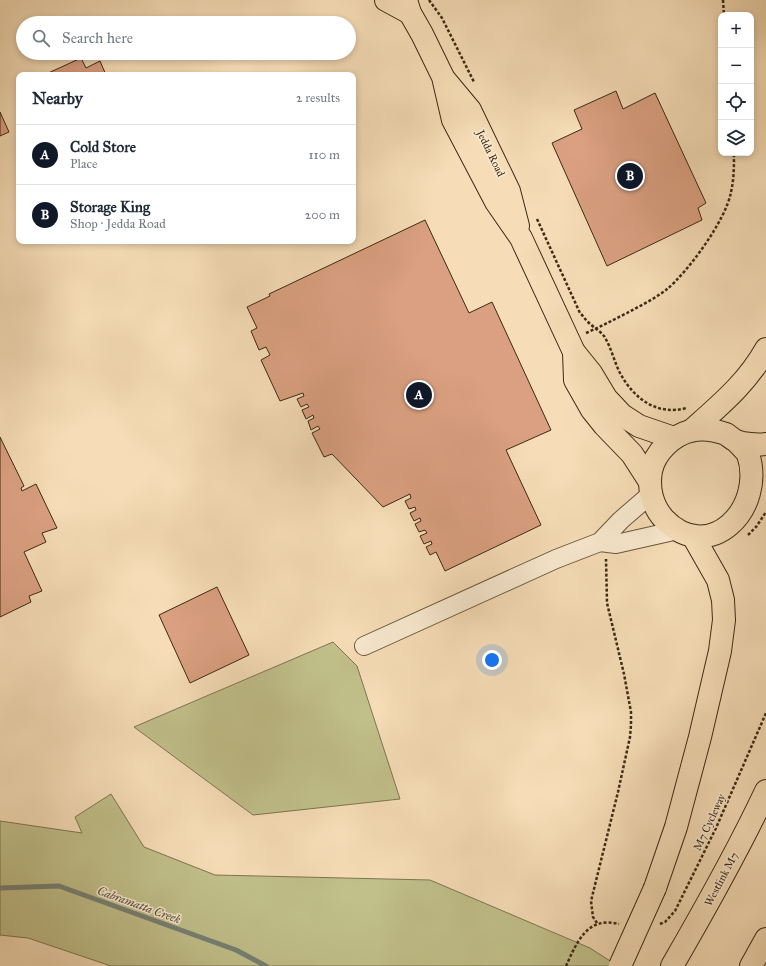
<!DOCTYPE html>
<meta charset="utf-8">
<style>
body{margin:0;font-family:"IM FELL Great Primer",serif;background:#f2f2f3;color:#1f2937}
.controls{position:absolute;right:12px;top:12px;display:grid;overflow:hidden;border-radius:8px;box-shadow:0 2px 6px #0003}
.controls button{width:36px;height:36px;display:grid;place-items:center;padding:0;border:0;border-bottom:1px solid #e0e1e3;background:#fff;color:#1f2937;font:20px sans-serif}
.you{position:absolute;left:492px;top:660px;width:14px;height:14px;margin:-10px;border:3px solid #fff;border-radius:50%;background:#1a73e8;box-shadow:0 0 0 6px #1a73e833}
.badge{display:grid;place-items:center;width:26px;height:26px;border-radius:50%;background:#111827;color:#fff;font-size:13px;font-weight:700}
.pin{position:absolute;translate:-50% -50%;border:2px solid #fff;box-shadow:0 1px 4px #0006}
.list{margin:0;padding:0;list-style:none}
h2{display:flex;justify-content:space-between;align-items:center;height:52px;margin:0;padding:0 16px;font-size:17px}
h2 small{font-size:13px;font-weight:400;color:#747a83}
.list li{display:grid;grid-template-columns:26px 1fr auto;gap:12px;align-items:center;box-sizing:border-box;height:60px;padding:0 16px;border-top:1px solid #e0e1e3}
.list b{display:block;font-size:15px;white-space:nowrap}
.list p{margin:0;font-size:13px;white-space:nowrap;color:#747a83}
.list em{font-size:13px;font-style:normal;color:#747a83}
.icon{flex:none;width:22px;height:22px;fill:none;stroke:currentColor;stroke-width:2;stroke-linecap:round;stroke-linejoin:round}
.map{position:relative;flex:none;width:766px;height:966px;overflow:hidden}
.search{position:absolute;background:#fff;box-shadow:0 2px 6px #0003;left:16px;top:16px;width:340px;height:44px;display:flex;align-items:center;gap:10px;box-sizing:border-box;padding:0 14px;border-radius:22px;color:#747a83;font-size:15px}
.panel{position:absolute;background:#fff;box-shadow:0 2px 6px #0003;left:16px;top:72px;width:340px;height:172px;border-radius:8px}
.map>svg:first-child{display:block}
.green{fill:#c1c08b;stroke:#7e7550}
.lines{fill:none;stroke-linecap:round;stroke-linejoin:round}
.stream{stroke:#768174;stroke-width:5}
.building{fill:#daa081;stroke:#3b2a14}
.minor-casing{stroke:#6a573d;stroke-width:20}
.major-casing{stroke:#3b2a14;stroke-width:24}
.highway-casing{stroke:#3b2a14;stroke-width:24}
.path{stroke:#3b2a14;stroke-width:2.5;stroke-dasharray:3 2;stroke-linecap:butt}
.minor{stroke:#f9e9d0;stroke-width:18}
.major{stroke:#f6ddb7;stroke-width:22}
.highway{stroke:#f6ddb7;stroke-width:22}
.highway-bridge-casing{stroke:#3b2a14;stroke-width:24;stroke-linecap:butt}
.highway-bridge{stroke:#f6ddb7;stroke-width:22}
.labels{text-anchor:middle;stroke-width:3;stroke-linejoin:round;paint-order:stroke}
.street-label{font-size:11px;fill:#3b2a14;stroke:#f9e9d0}
.water-label{font-size:12px;font-style:italic;fill:#544e3c;stroke:#f9e9d0}
</style>
<div class="map">
<svg width="766" height="966" viewBox="0 0 766 966">
<rect width="100%" height="100%" fill="#f6ddb7"/>
<filter id="stains"><feTurbulence type="fractalNoise" baseFrequency=".005" numOctaves="4"/><feColorMatrix values="0 0 0 0 .2 0 0 0 0 .09 0 0 0 0 .02 0 0 0 .5 -.17"/></filter>
<radialGradient id="worn" r=".72"><stop offset=".6" stop-color="#630" stop-opacity="0"/><stop offset="1" stop-color="#630" stop-opacity=".3"/></radialGradient>
<!-- green -->
<g class="green">
<polygon points="333,642 357,666 400,799 253,815 134,727"/>
<polygon points="111,794 144,847 215,875 430,880 590,948 618,966 111,966 28,938 0,935 0,821 82,833 75,817"/>
</g>
<g class="lines">
<!-- stream -->
<polyline class="stream" points="0,888 59,886 236,950 266,966"/>
</g>
<!-- building -->
<g class="building">
<polygon points="81,58 86,68 100,61 106,75 44,75"/>
<polygon points="616,91 623,109 655,93 706,203 698,208 702,220 607,266 552,143 582,129 574,110"/>
<polygon points="0,112 9,132 0,136"/>
<polygon points="425,220 469,313 492,302 551,430 506,450 541,525 445,571 436,552 430,555 426,547 432,544 431,541 424,544 420,536 427,533 425,530 419,532 415,524 421,521 420,518 414,521 410,513 416,510 415,507 409,509 405,501 411,498 410,494 383,507 332,454 324,457 312,433 320,429 318,426 311,430 308,421 314,418 313,415 306,419 302,410 309,407 307,404 301,407 297,399 304,396 303,393 280,401 261,360 270,355 266,347 259,350 251,331 257,328 247,307 270,296 269,294"/>
<polygon points="0,437 24,486 21,488 22,491 36,484 57,528 42,533 46,542 24,552 42,591 29,596 31,602 0,617"/>
<polygon points="217,587 249,655 190,683 159,615"/>
</g>
<g class="lines">
<defs>
<g id="minor">
<polyline points="600,542 616,544 678,530"/>
<polyline points="364,646 556,559 600,542 621,520 651,494"/>
</g>
<g id="major">
<polyline points="386,0 410,13"/>
<polyline points="406,0 410,13 422,34 443,77 453,120 496,202 521,238 574,352 591,373 606,398 622,415 639,426 674,438"/>
<polyline points="445,80 470,110 509,191 518,226"/>
<polyline points="574,352 575,380 592,410 604,425 632,454 650,482"/>
<path d="M736,441c4,4 9,9 12,13 18,55 -39,112 -84,65 -12,-13 -16,-31 -13,-48 4,-19 21,-35 39,-40 11,-3 25,-1 36,3 3,2 6,5 10,7 8,3 21,4 30,3"/>
</g>
<g id="highway">
<path d="M691,431c29,-26 56,-48 75,-82"/>
<polyline points="655,888 676,827 700,737 720,651 724,620 723,600 718,580 693,536"/>
<path d="M672,966c33,-57 66,-115 94,-175"/>
<polyline points="751,966 766,939"/>
</g>
</defs>
<!-- minor casing -->
<use href="#minor" class="minor-casing"/>
<!-- major casing -->
<use href="#major" class="major-casing"/>
<!-- highway casing -->
<use href="#highway" class="highway-casing"/>
<!-- path -->
<g class="path">
<polyline points="429,0 442,18 474,82"/>
<polyline points="723,0 724,15"/>
<path d="M537,219l43,94c3,3 5,6 8,9 5,5 12,9 16,14 7,11 10,25 16,37 14,26 37,43 67,35"/>
<path d="M586,333c14,-6 27,-13 41,-20 13,-7 27,-14 39,-23 22,-18 60,-70 65,-98 3,-13 3,-26 3,-39"/>
<polyline points="748,535 756,527 766,512"/>
<polyline points="597,923 593,917 591,901 618,792 630,737 631,725 631,712 624,674 607,603 606,559"/>
<polyline points="660,924 665,922 675,911 716,828 766,713"/>
<path d="M566,966c11,-24 21,-50 53,-42"/>
</g>
<!-- minor -->
<use href="#minor" class="minor"/>
<!-- major -->
<use href="#major" class="major"/>
<!-- highway -->
<use href="#highway" class="highway"/>
<defs>
<polyline id="highway-bridge" points="620,966 655,888"/>
</defs>
<!-- highway-bridge casing -->
<use href="#highway-bridge" class="highway-bridge-casing"/>
<!-- highway-bridge -->
<use href="#highway-bridge" class="highway-bridge"/>
</g>
<g class="labels">
<!-- street labels -->
<g class="street-label">
<text transform="translate(491 153) rotate(64)" y="4">Jedda Road</text>
<text transform="translate(709 822) rotate(-65)" y="4">M7 Cycleway</text>
<text transform="translate(721 879) rotate(-62)" y="4">Westlink M7</text>
</g>
<!-- water labels -->
<g class="water-label">
<text transform="translate(139 905) rotate(20)" y="4">Cabramatta Creek</text>
</g>
</g>
<rect width="100%" height="100%" filter="url(#stains)"/>
<rect width="100%" height="100%" fill="url(#worn)"/>
</svg>
<div class="controls">
<button>+</button>
<button>−</button>
<button><svg class="icon" aria-label="locate" viewBox="0 0 24 24"><circle cx="12" cy="12" r="6"/><path d="M12 2v4M12 18v4M2 12h4M18 12h4"/></svg></button>
<button><svg class="icon" aria-label="layers" viewBox="0 0 24 24"><path d="M12 4l9 5-9 5-9-5zM3 14l9 5 9-5"/></svg></button>
</div>
<div class="you"></div>
<div class="pin badge" style="left:419px;top:395px">A</div>
<div class="pin badge" style="left:630px;top:176px">B</div>
<div class="search"><svg class="icon" aria-label="search" viewBox="0 0 24 24"><circle cx="10" cy="10" r="6"/><path d="M15 15l6 6"/></svg>Search here</div>
<section class="panel">
<h2>Nearby<small>2 results</small></h2>
<ul class="list">
<li><span class="badge">A</span><div><b>Cold Store</b><p>Place</p></div><em>110 m</em></li>
<li><span class="badge">B</span><div><b>Storage King</b><p>Shop · Jedda Road</p></div><em>200 m</em></li>
</ul>
</section>
</div>
